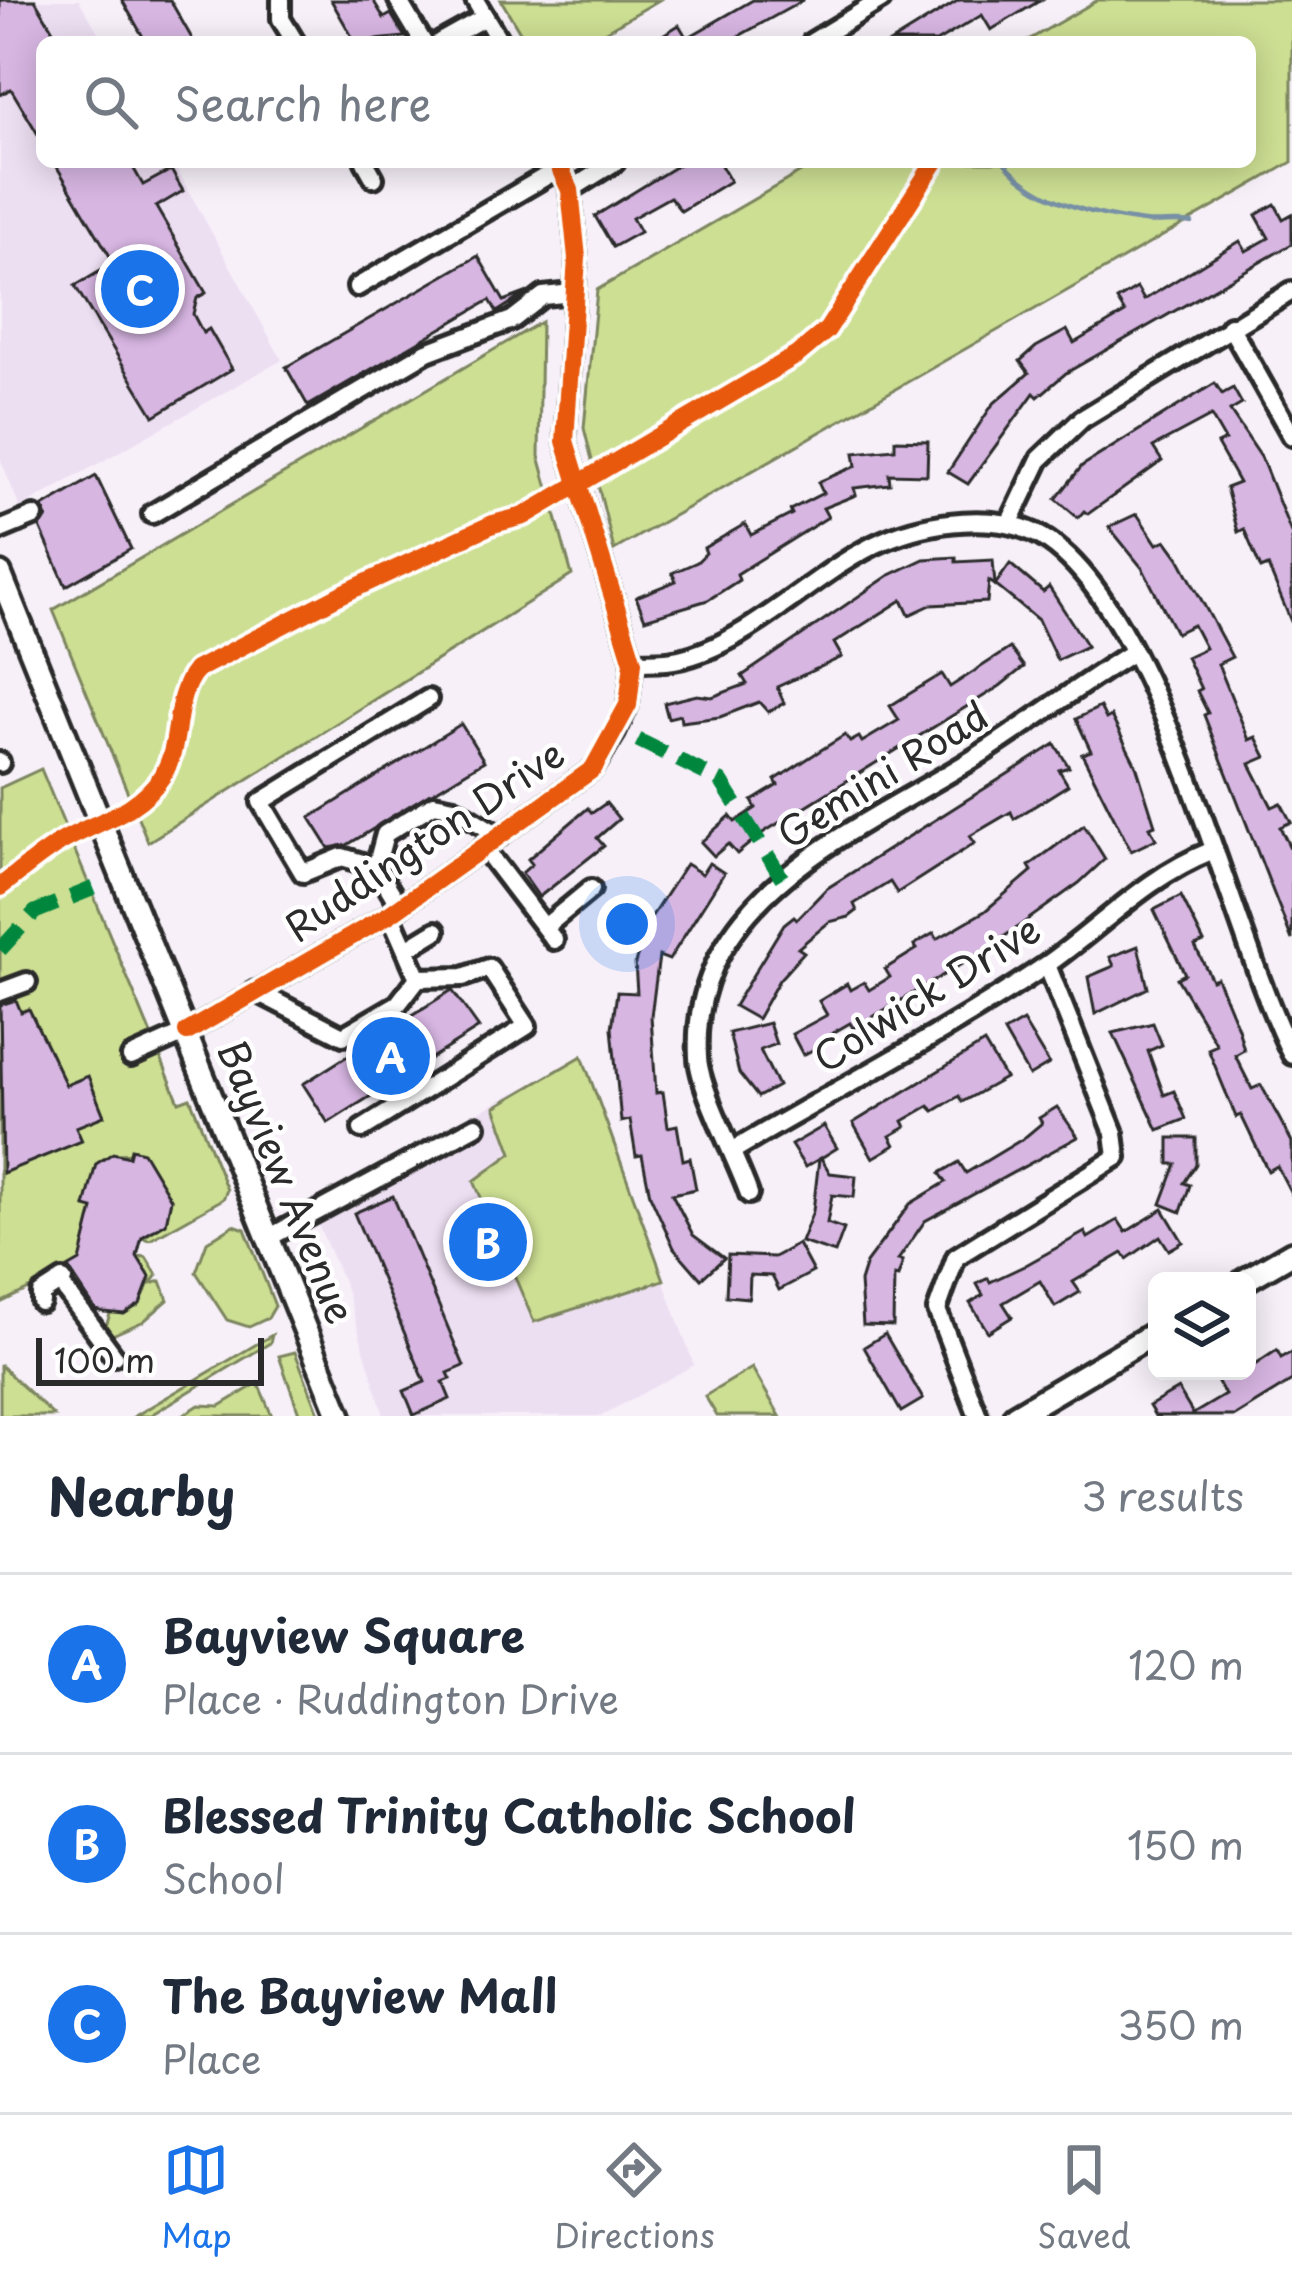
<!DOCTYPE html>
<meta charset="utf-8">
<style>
body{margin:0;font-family:"Playpen Sans",sans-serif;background:#f6f6f7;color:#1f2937}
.controls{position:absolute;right:36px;bottom:36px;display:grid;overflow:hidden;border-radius:18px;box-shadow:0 6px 30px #0003}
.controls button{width:108px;height:108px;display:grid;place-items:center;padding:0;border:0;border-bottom:3px solid #e0e1e3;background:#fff;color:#1f2937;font:60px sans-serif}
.scale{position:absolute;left:36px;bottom:30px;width:228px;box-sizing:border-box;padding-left:12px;border:6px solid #2b2b2b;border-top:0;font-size:33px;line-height:42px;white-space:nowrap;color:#2b2b2b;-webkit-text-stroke:9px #fff;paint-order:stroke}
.you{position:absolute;left:627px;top:924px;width:42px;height:42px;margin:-30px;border:9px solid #fff;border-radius:50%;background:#1a73e8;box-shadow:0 0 0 18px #1a73e833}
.badge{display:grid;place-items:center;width:78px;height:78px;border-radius:50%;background:#1a73e8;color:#fff;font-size:39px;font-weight:700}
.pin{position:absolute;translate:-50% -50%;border:6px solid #fff;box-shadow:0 3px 12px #0006}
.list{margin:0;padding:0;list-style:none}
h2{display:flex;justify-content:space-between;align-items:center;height:156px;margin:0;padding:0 48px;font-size:51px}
h2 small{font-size:39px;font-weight:400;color:#747a83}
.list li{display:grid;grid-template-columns:78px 1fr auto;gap:36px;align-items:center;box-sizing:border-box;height:180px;padding:0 48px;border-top:3px solid #e0e1e3}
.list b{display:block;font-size:45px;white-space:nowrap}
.list p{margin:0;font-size:39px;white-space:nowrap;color:#747a83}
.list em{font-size:39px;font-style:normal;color:#747a83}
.icon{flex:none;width:66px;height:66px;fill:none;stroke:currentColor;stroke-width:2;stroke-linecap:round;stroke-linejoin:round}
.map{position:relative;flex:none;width:1292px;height:1416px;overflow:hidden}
.search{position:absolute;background:#fff;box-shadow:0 6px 30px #0003;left:36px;right:36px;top:36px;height:132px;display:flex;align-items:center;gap:30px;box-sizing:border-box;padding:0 42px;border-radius:18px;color:#747a83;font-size:45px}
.sheet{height:696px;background:#fff}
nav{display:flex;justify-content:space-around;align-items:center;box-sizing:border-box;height:168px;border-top:3px solid #e0e1e3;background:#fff;font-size:33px;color:#747a83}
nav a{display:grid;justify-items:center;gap:6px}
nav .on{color:#1a73e8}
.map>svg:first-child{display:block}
.built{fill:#eddff2}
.green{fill:#cddf93;stroke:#7c855f;stroke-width:3}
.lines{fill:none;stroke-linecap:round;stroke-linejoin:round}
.stream{stroke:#7890a5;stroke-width:4.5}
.building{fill:#d7b6e2;stroke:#2b2b2b;stroke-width:3}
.minor-casing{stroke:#2b2b2b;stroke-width:26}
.major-casing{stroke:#2b2b2b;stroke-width:30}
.minor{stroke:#fff;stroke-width:16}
.major{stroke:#fff;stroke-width:21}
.quiet{stroke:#00873e;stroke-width:15;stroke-dasharray:30 15;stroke-linecap:butt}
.cycleway-casing{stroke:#fff;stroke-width:26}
.cycleway{stroke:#e8590c;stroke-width:18}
.labels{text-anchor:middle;stroke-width:9;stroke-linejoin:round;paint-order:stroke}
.street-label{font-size:39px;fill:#2b2b2b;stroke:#fff}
</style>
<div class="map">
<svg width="1292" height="1416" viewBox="0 0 1292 1416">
<rect width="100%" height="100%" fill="#f7f0f9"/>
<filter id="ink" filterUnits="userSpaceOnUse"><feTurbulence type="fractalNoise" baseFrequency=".00833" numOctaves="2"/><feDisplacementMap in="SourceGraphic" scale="24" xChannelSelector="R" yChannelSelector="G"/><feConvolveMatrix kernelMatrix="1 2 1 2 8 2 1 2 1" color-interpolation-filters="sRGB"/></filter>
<g filter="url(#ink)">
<!-- built -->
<g class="built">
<polygon points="0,0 79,0 104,42 42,42 42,162 173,162 282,360 20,508 0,458"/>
<polygon points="582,1056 694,1365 601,1416 384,1416 345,1286 309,1204"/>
</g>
<!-- green -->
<g class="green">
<polygon points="501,0 659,0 587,42 526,42"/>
<polygon points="1098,0 1292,0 1292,162 614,550 584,428 597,290 818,162 1250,162 1250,42 1025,42"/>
<polygon points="541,322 539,456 572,575 148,842 53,610"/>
<polygon points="41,769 179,1102 190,1098 227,1190 223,1199 150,1240 142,1238 166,1223 171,1199 143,1153 113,1154 100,1161 85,1206 93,1209 80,1264 0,1303 0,788"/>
<polygon points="582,1056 664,1280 534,1322 474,1181 512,1153 495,1107"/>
<polygon points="234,1225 245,1229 275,1306 268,1318 249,1327 227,1320 196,1272 207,1242"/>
<path d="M137,1256l9,1 11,18 -7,9 11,-3 7,19 -24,21 -34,15 -5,-7 6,-18 13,3c16,-10 22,-19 26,-37z"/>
<polygon points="272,1335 270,1343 149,1416 135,1416"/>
<polygon points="295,1352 320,1416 300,1416 279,1356"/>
<polygon points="0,1364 1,1366 54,1416 0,1416"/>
<polygon points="752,1368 780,1416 717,1416 705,1396"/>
<polygon points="258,1383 272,1416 182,1416 199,1405 220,1406"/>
</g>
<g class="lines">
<!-- stream -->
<path class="stream" d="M1004,162c32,39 91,54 140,60 16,2 32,-2 48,1"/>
</g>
<!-- building -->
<g class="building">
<polygon points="0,0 35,0 60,42 42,42 42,141 11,89 0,95"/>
<polygon points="122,0 170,0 194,42 146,42"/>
<polygon points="331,0 373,0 384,18 391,14 405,37 355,42"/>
<polygon points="753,0 804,0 728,42 651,42 679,25 687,38"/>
<polygon points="959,0 1041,0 991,30 982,15 936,42 891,42"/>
<polygon points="54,162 130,162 143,185 171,170 183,191 156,207 206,293 197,298 193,314 203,333 209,329 232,369 154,416 75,286 114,263"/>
<polygon points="683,162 719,162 730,181 681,211 670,197 632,218 640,232 613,247 595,216"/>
<polygon points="1275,204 1283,219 1292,214 1292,244 1066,373 1038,397 1034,393 968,484 948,472 993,404 1029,373 1020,361 1036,347 1067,330 1074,343 1125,313 1117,300 1137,288 1144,300 1240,241 1246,251 1269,238 1256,215"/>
<polygon points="478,256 504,301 528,292 497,312 490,300 308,406 286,367"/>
<polygon points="1215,383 1222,394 1233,388 1242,404 1230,411 1261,457 1292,535 1292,624 1268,566 1261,569 1244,529 1238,532 1226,488 1239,483 1217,444 1225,440 1211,416 1153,447 1162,461 1088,514 1084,511 1078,518 1056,499 1082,466"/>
<polygon points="895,440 928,441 927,475 889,474 890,484 854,488 856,495 823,508 828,517 737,574 739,580 708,600 645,619 636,597 676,581 672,573 697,562 706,553 704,548 745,524 751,535 792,514 790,510 823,493 818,482 856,466 854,453 895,449"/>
<polygon points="96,476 131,549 66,586 40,527 47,517 43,507"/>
<polygon points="1137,514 1157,544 1166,540 1179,558 1232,657 1218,664 1249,740 1256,737 1266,757 1250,764 1272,807 1281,803 1291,822 1280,827 1292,852 1292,940 1204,715 1208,713 1197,691 1201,689 1186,657 1205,648 1193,625 1176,633 1143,569 1109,527"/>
<polygon points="956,557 956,562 993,560 995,585 989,581 987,602 931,605 909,615 902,600 834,643 842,657 777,687 784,703 768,712 759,702 720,717 681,722 680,715 668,718 664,703 697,695 712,697 747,684 742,676 888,576 924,559"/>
<polygon points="1010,564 1043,592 1049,587 1087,646 1057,660 1038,620 995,585"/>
<polygon points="1010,648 1024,667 1000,686 761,834 737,854 728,844 714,856 701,842 730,816 735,822 756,808 752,801 778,785 775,780 821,750 845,735 850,742 859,737 862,742 899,720 890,706 909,694 942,674 950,687"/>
<polygon points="1100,707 1106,719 1111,716 1136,765 1155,825 1150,827 1156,839 1131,851 1082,754 1091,751 1076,719"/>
<polygon points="461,724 484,761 347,845 329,848 310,818"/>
<polygon points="1055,744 1069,767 1059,770 1068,785 1014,819 1011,812 970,836 975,843 897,893 890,882 854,904 857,911 849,917 829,922 798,948 804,952 779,980 757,1019 734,1006 784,924 794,916 797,919 826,889"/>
<polygon points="606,803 619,819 597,838 604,846 539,897 522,873 532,864 528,859 588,808 592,813"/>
<polygon points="1084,825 1105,859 1079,883 987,949 871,1018 853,1028 850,1023 831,1034 833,1039 803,1055 792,1034 827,1015 819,1001 847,984 850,990 864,982 869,990 890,977 885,969 917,949 914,945 934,933 937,939 985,911 1032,871 1029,866"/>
<polygon points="709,863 724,873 669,960 659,956 651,1016 656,1093 663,1092 668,1127 677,1125 683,1160 690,1158 696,1189 672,1194 693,1235 724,1258 701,1279 674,1248 650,1195 642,1155 636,1156 630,1120 621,1122 612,1028 617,992 637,993 635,963 650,919 686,864 702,874"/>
<polygon points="1181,896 1204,942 1195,946 1212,980 1217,978 1238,1028 1244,1050 1235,1055 1252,1089 1261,1085 1292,1142 1292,1195 1277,1166 1268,1171 1241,1115 1236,1117 1208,1049 1217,1045 1177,978 1185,974 1154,910"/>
<polygon points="1138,946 1148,988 1095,1014 1088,977 1114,966 1110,957"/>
<polygon points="452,990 479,1028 328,1123 303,1084"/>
<polygon points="16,1000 21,1012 29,1009 66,1085 88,1076 104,1116 76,1127 82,1141 3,1173 0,1005"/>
<polygon points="1023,1021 1049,1064 1029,1076 1004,1032"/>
<polygon points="769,1023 776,1044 760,1050 778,1086 758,1097 739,1073 729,1033"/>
<polygon points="1153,1023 1162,1045 1148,1051 1164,1095 1174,1091 1186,1119 1158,1130 1113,1033"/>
<polygon points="984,1043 1005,1078 962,1102 959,1096 934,1111 929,1106 903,1121 906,1127 890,1136 895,1145 873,1158 853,1123"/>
<polygon points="1057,1107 1078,1137 925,1221 898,1260 903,1261 898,1277 894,1276 893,1326 863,1325 860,1282 866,1263 910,1204 946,1182 940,1173 959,1162 966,1173 1024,1138 1042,1123 1039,1118"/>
<polygon points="824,1126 837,1148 821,1158 830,1173 856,1176 854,1197 832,1195 827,1223 844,1229 835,1253 801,1242 813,1211 819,1159 805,1167 791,1145"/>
<polygon points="1169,1138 1196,1138 1196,1164 1184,1183 1190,1185 1181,1212 1161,1204 1176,1164 1169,1164"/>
<polygon points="131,1149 143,1152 171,1199 166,1223 142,1237 137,1256 150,1277 140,1304 124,1314 104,1312 96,1310 68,1268 80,1261 93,1209 85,1207 96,1164 113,1153 129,1157"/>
<polygon points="393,1196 464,1366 448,1373 451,1379 443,1382 450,1399 414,1415 404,1391 425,1382 354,1213"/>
<polygon points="1163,1209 1183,1242 1169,1250 1160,1236 1127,1259 1123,1253 1073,1282 1080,1292 1055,1307 1040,1281 1003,1303 1012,1317 988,1332 970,1303 983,1295 977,1284 988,1278 990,1282 1024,1266 1085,1232 1088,1238 1118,1220 1126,1232"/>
<polygon points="798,1244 813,1272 779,1290 772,1276 750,1275 749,1298 726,1296 728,1255 774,1257"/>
<polygon points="885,1334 923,1399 901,1412 864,1347"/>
<polygon points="1277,1350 1281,1358 1292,1352 1292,1381 1235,1416 1155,1416 1149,1406 1178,1389 1193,1414 1225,1395 1217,1380 1233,1371 1238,1376"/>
</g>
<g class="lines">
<defs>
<g id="minor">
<polyline points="281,0 281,19 295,42"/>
<polyline points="398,0 423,42"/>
<polyline points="475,0 500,42"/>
<polyline points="440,42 485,17"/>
<polyline points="812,42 881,0"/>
<polyline points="365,162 374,178"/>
<polyline points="570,190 615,162"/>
<polyline points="357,287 560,168"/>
<polyline points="1230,326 1292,436"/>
<polyline points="152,514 427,352 512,320 543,296 573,293"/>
<polyline points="1010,522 1040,459 1082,419 1292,291"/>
<polyline points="0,530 34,516"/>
<path d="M633,662c15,-1 31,1 46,-3 71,-15 137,-89 204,-118 45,-20 116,-30 159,-4 117,69 186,390 250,518"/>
<polyline points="428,699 261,802 303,873 342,857 376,867 385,834 434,804 454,808 500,836"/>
<polyline points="0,762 0,763"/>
<polyline points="483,847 554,940"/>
<polyline points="376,867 400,907"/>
<polyline points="545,927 591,889"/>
<polyline points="408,948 436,931"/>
<polyline points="255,991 343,1036 398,1004 418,978 390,914"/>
<polyline points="0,992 27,982"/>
<polyline points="131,1057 187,1032 390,914 593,769 615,733 628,705 633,662 565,441 577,258 570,190 557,162"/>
<polyline points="362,1129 527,1026 489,968 463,977 418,978"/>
<path d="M734,1150c103,-61 212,-117 311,-184 58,-40 99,-88 166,-115"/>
<path d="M749,1194c-12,-35 -50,-106 -51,-137 -9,-162 161,-227 275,-298 54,-34 105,-73 160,-107"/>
<polyline points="270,1237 476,1126"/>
<polyline points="66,1291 114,1356"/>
<polyline points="41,1302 41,1294 63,1280"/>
<polyline points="978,1416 937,1310 956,1257 1117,1157 1114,1133 1047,965"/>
</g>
<g id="major">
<polyline points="0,574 340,1416"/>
<polyline points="1244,1281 1292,1253"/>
<polyline points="1015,1416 1157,1332"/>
</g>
</defs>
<!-- minor casing -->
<use href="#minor" class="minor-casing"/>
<!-- major casing -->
<use href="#major" class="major-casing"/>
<!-- minor -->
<use href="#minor" class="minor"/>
<!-- major -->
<use href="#major" class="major"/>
<!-- quiet -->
<g class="quiet">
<polyline points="638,740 721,781 782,878"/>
<polyline points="0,950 35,912 94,888"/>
</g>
<defs>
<g id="cycleway">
<path d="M0,887c20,-15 39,-32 61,-45 36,-21 77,-29 101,-66 21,-31 9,-76 34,-106l142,-74 155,-72 31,-8 273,-161 30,-25 108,-168"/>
<polyline points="187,1032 390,914 593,769 628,705 633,662 565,441 577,258 570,190 557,162"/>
</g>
</defs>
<!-- cycleway casing -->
<use href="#cycleway" class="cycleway-casing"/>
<!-- cycleway -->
<use href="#cycleway" class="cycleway"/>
</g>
</g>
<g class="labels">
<!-- street labels -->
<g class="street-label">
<text transform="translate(883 775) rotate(-32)" y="14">Gemini Road</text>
<text transform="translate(425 841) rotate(-34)" y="14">Ruddington Drive</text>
<text transform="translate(927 994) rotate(-32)" y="14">Colwick Drive</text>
<text transform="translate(286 1182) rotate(68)" y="14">Bayview Avenue</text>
</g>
</g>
</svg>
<div class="controls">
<button><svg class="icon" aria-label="layers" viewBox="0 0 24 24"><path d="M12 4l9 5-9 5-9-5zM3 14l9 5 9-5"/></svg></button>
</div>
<div class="scale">100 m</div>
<div class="you"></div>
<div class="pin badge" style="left:391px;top:1056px">A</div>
<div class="pin badge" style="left:488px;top:1242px">B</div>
<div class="pin badge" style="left:140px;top:289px">C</div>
<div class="search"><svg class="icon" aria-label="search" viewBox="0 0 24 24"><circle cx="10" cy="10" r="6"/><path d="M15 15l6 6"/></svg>Search here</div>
</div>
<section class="sheet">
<h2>Nearby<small>3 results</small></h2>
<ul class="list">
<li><span class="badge">A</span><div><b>Bayview Square</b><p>Place · Ruddington Drive</p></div><em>120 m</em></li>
<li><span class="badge">B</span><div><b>Blessed Trinity Catholic School</b><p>School</p></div><em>150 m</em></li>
<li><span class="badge">C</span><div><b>The Bayview Mall</b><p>Place</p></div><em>350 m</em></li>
</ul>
</section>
<nav>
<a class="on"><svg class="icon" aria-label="map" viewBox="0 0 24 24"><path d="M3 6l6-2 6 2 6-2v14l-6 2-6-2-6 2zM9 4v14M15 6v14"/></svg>Map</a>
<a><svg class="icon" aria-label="directions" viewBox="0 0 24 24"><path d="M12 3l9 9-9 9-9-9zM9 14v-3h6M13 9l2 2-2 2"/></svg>Directions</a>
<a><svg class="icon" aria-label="saved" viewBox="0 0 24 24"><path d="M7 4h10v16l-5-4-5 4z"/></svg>Saved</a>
</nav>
